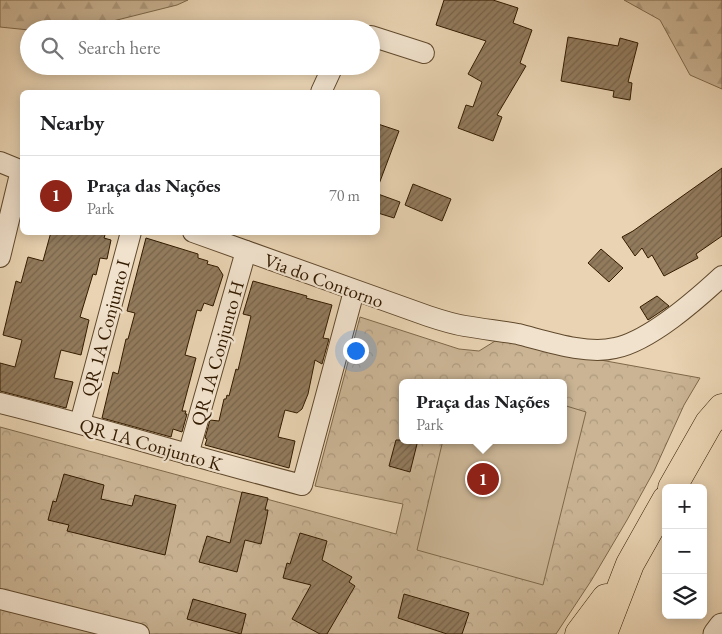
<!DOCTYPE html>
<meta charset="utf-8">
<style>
body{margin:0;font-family:"EB Garamond",serif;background:#f2f2f2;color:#202124}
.controls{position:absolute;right:15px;bottom:15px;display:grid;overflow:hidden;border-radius:8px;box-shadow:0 2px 12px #0003}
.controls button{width:45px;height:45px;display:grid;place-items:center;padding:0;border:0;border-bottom:1px solid #e0e0e0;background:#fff;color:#202124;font:25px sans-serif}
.you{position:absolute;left:355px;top:350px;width:18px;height:18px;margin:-12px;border:4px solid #fff;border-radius:50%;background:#1a73e8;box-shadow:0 0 0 8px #1a73e833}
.badge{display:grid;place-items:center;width:32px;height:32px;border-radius:50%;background:#8f2418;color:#fff;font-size:16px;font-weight:700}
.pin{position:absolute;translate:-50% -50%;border:2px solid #fff;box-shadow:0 1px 5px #0006}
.popup{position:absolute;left:399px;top:379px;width:168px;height:65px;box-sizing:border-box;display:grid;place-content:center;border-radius:8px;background:#fff;filter:drop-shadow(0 1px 4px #0005);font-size:16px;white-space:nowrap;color:#757577}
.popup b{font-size:19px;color:#202124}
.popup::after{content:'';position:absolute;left:50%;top:100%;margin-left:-10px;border:10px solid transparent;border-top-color:#fff}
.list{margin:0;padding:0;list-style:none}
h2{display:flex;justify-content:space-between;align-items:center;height:65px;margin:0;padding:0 20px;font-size:21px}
h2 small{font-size:16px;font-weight:400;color:#757577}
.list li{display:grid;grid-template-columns:32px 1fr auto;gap:15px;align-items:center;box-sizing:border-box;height:80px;padding:0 20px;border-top:1px solid #e0e0e0}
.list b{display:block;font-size:19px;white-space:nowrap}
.list p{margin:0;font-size:16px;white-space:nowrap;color:#757577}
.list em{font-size:16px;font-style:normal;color:#757577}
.icon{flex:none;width:28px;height:28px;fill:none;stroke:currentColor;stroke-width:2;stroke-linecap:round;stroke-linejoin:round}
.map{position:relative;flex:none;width:722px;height:634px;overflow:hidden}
.search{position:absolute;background:#fff;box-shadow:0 2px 12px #0003;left:20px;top:20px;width:360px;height:55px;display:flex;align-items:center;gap:12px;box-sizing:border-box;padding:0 18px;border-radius:28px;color:#757577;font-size:19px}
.panel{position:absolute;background:#fff;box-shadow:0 2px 12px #0003;left:20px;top:90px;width:360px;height:145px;border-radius:8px}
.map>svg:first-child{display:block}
.forest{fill:url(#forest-firs);stroke:#7e684a}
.park{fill:url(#park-crowns);stroke:#7e684a;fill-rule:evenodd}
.pitch{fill:#cab494;stroke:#7e684a}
.building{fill:url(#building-hatch);stroke:#331b00}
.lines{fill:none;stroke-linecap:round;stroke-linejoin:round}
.minor-casing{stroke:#60492c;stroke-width:22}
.tertiary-casing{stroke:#60492c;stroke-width:27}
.trunk-casing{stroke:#331b00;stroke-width:29}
.minor{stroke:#f1e2cd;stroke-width:20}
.tertiary{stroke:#f1e2cd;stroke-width:25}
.trunk{stroke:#e9d3b2;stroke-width:28}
.labels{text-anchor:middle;stroke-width:4.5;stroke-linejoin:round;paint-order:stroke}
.street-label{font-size:19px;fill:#331b00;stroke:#f1e2cd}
</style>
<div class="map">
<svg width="722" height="634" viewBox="0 0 722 634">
<defs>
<pattern id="forest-firs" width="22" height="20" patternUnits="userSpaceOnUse" patternTransform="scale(1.25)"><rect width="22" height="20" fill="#cab494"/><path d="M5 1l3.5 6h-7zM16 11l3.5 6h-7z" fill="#ae9a7e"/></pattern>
<pattern id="park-crowns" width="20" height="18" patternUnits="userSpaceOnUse" patternTransform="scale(1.25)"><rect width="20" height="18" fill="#cab494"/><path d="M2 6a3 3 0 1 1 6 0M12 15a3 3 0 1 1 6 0" fill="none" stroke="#ae9a7e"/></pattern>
<pattern id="building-hatch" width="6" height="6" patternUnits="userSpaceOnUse" patternTransform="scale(1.25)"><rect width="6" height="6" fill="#927b5d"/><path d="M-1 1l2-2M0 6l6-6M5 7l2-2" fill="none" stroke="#78644a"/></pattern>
</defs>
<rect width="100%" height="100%" fill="#e9d3b2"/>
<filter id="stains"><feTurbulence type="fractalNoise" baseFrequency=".004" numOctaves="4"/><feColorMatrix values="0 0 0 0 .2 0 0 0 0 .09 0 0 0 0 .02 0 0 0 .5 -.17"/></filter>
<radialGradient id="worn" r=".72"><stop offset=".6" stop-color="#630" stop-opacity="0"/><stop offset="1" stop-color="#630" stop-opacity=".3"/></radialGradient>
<!-- forest -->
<g class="forest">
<polygon points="0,0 188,0 177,5 81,29 29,29 29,30 0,27"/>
<polygon points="624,0 722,0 722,89 690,75 660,20"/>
</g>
<!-- park -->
<path class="park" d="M360,317l99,32 20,2 21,-13 95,21 105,19 -16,27 -30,66 -27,49 -36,61 -35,53h-556v-207l396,107 7,-30 -88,-18zM403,383h160v57h-160z"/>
<!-- pitch -->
<polygon class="pitch" points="563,405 586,412 543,585 417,550 443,440 563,440"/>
<!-- building -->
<g class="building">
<polygon points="444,0 493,0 518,8 513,23 532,30 520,63 526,66 497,115 502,117 493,141 458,128 466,105 473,107 482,82 468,74 486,41 436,25"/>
<polygon points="568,37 618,46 620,38 638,43 628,82 632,83 630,100 613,97 614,91 561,81"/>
<polygon points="378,124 399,131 379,184 378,184"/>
<polygon points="722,168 722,236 696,254 698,258 664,276 652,255 648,258 642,248 635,256 622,237 633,231"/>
<polygon points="413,184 451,199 442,221 405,205"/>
<polygon points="378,194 400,202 394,218 378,213"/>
<polygon points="51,232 106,232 104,238 111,240 107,259 100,258 96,275 93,274 80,317 89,320 81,355 61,350 54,378 73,382 66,408 0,391 0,363 15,367 22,340 3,335 16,281 21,283 28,257 43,261"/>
<polygon points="146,238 198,254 198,258 208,261 207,264 218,267 223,275 213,306 204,303 201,311 197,310 185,355 196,358 182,411 186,411 185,414 187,414 182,432 173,429 171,437 102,418 113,372 118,374 126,339 128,339 135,313 127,311"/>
<polygon points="601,249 623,268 609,282 588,263"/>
<polygon points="253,281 307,296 306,298 332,305 323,338 329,339 322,364 315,360 308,394 302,409 297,413 285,410 278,437 295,441 289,468 205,445 207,439 205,438 210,420 219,421 224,399 226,399 227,395 229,396 236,369 238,370 251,316 243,314"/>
<polygon points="657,296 669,306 648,320 640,307"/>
<polygon points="396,440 418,440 410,472 389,466"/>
<polygon points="64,474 104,485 101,499 132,506 135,495 176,505 165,555 67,531 69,525 48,520 53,501 56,502"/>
<polygon points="242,492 268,498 265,510 268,510 267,516 261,544 245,540 237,572 199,562 207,536 230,543"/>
<polygon points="300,533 327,541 322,560 352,577 349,582 355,586 327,634 320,634 292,619 311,585 283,578 287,563 290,564"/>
<polygon points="404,594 469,613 462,634 447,634 398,618"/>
<polygon points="193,599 246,614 241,634 187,619"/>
</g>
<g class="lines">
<defs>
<g id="minor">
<polyline points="371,36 424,53"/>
<polyline points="321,92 333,66"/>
<polyline points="0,162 22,171"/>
<path d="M193,232l235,84c12,4 24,8 37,10 17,3 35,5 53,8 28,7 68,21 97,14 35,-7 81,-48 107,-72"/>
<polyline points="0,257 21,170"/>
<path d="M0,403c101,25 201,56 302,82l52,-194"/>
<polyline points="80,423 131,232"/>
<polyline points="188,455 246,251"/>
<polyline points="0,599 139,634"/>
</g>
<polyline id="tertiary" points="716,634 722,626"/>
<g id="trunk">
<polyline points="672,488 709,423 722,408"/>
<polyline points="579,634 606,598"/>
<polyline points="603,634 630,564 666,500"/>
</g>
</defs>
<!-- minor casing -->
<use href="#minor" class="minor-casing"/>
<!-- tertiary casing -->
<use href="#tertiary" class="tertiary-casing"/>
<!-- trunk casing -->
<use href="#trunk" class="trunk-casing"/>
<!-- minor -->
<use href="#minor" class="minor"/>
<!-- tertiary -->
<use href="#tertiary" class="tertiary"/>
<!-- trunk -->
<use href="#trunk" class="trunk"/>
</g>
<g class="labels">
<!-- street labels -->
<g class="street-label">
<text transform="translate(324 280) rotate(20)" y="7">Via do Contorno</text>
<text transform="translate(105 328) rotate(-75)" y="7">QR 1A Conjunto I</text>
<text transform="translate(217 353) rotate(-74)" y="7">QR 1A Conjunto H</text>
<text transform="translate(151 444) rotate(16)" y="7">QR 1A Conjunto K</text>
</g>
</g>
<rect width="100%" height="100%" filter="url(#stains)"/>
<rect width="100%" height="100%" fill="url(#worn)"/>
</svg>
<div class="controls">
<button>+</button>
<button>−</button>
<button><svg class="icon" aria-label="layers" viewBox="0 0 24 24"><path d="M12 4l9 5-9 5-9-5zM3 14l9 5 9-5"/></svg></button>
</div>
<div class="you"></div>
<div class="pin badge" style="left:483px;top:479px">1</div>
<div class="popup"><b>Praça das Nações</b>Park</div>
<div class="search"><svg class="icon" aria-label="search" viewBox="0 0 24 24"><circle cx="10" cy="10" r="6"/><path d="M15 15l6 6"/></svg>Search here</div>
<section class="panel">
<h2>Nearby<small></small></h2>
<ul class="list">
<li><span class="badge">1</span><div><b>Praça das Nações</b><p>Park</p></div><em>70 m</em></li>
</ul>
</section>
</div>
